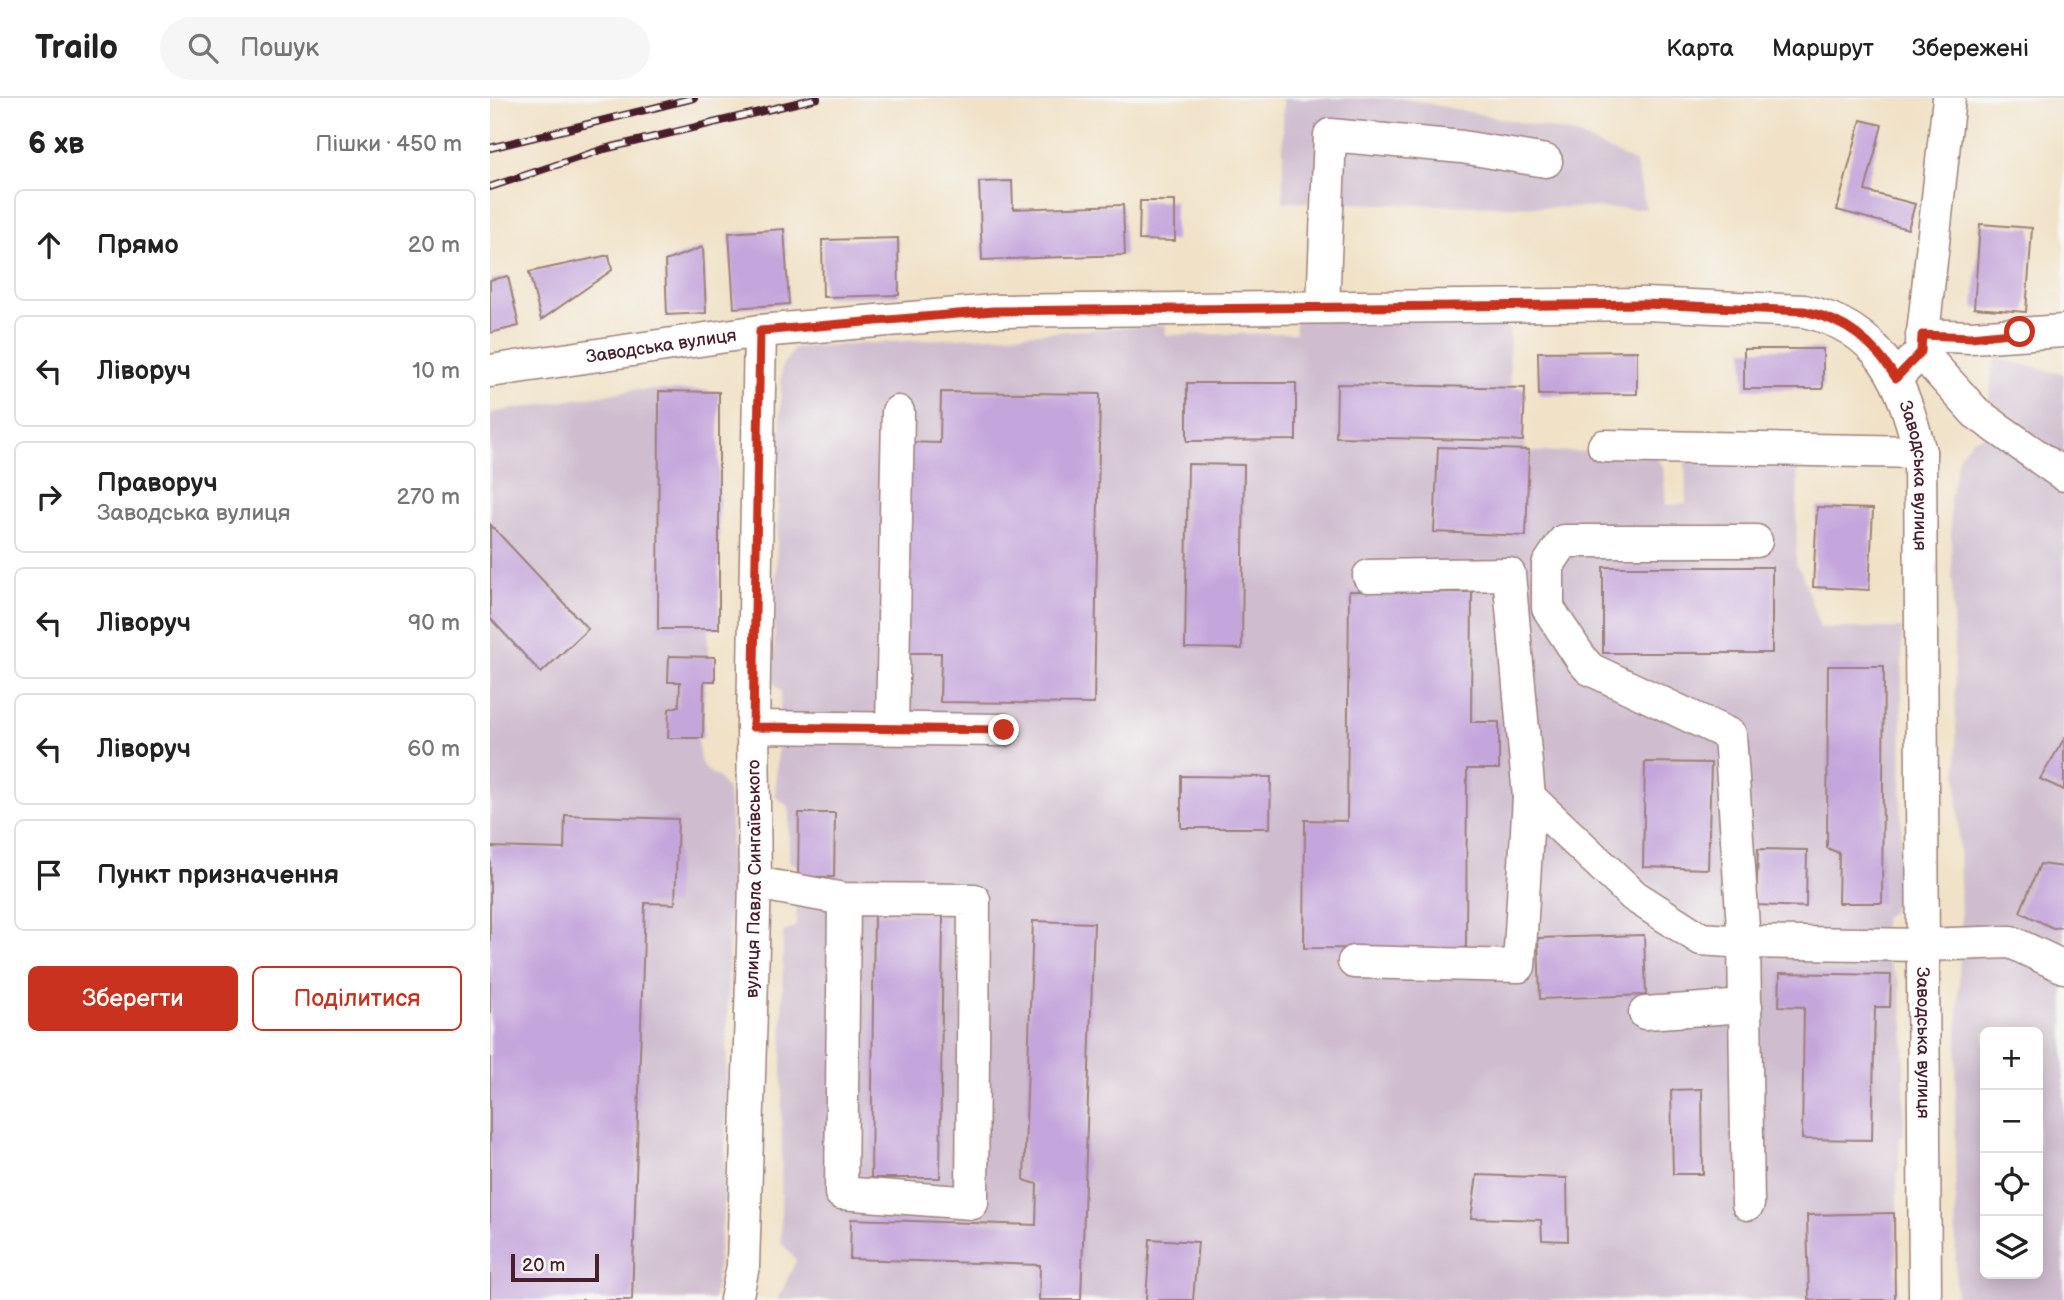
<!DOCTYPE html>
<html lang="uk">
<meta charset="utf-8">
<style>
body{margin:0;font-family:"Balsamiq Sans",sans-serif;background:#f6f6f6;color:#222}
.controls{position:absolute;right:21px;bottom:21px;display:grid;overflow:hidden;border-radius:10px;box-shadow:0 4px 18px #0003}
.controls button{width:63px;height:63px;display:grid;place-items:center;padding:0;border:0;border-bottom:2px solid #e0e0e0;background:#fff;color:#222;font:35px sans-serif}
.scale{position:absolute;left:21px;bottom:18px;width:88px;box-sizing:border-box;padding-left:7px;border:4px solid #4a1f2b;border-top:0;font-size:19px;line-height:24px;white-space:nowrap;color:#4a1f2b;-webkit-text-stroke:5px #f6f6f2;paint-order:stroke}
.stop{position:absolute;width:21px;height:21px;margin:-16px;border:5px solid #c8321e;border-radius:50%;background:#fff}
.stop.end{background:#c8321e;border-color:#fff;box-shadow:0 2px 7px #0008}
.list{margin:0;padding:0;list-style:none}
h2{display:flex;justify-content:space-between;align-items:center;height:91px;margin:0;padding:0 28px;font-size:30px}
h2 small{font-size:23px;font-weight:400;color:#767676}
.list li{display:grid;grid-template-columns:46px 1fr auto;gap:21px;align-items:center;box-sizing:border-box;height:112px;margin:0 14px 14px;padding:0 14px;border:2px solid #e0e0e0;border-radius:10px}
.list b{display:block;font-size:26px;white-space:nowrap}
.list p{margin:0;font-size:23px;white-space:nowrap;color:#767676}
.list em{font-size:23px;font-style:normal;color:#767676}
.actions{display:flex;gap:14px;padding:21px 28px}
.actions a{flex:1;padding:16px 0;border:2px solid #c8321e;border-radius:10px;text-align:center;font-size:24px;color:#c8321e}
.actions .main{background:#c8321e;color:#fff}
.icon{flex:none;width:38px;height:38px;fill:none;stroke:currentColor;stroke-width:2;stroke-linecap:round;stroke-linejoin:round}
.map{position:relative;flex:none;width:1574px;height:1202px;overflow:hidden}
header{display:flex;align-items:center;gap:42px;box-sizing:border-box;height:98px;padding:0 35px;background:#fff;border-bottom:2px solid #e0e0e0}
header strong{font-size:33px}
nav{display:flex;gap:38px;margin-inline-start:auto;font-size:24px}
.search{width:490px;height:63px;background:#f6f6f6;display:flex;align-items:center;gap:18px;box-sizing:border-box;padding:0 24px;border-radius:38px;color:#767676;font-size:26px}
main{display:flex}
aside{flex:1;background:#fff}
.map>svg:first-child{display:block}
.industrial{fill:#cfbdcf;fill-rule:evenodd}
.building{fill:#c5a6dc}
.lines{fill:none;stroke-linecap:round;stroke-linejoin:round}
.minor-casing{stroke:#9e8079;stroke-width:35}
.minor{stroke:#fff;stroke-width:32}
.rail-casing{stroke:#4a1f2b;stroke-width:8}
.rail{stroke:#f6f6f2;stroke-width:5;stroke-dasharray:16;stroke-linecap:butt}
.route{stroke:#c8321e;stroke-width:9}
.labels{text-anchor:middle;stroke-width:7;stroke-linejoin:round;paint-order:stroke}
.street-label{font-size:18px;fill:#4a1f2b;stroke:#f6f6f2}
</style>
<header>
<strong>Trailo</strong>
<div class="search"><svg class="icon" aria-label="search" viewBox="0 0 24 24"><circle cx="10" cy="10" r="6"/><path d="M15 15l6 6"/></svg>Пошук</div>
<nav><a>Карта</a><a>Маршрут</a><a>Збережені</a></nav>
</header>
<main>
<aside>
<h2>6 хв<small>Пішки · 450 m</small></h2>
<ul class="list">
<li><svg class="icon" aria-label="ahead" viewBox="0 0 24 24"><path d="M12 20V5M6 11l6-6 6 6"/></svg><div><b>Прямо</b></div><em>20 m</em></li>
<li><svg class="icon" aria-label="left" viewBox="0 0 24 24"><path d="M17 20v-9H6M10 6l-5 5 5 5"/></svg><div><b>Ліворуч</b></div><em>10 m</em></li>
<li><svg class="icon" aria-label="right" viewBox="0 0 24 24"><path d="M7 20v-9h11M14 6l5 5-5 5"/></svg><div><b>Праворуч</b><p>Заводська вулиця</p></div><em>270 m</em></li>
<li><svg class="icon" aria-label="left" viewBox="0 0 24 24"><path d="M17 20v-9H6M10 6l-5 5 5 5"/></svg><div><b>Ліворуч</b></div><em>90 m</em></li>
<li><svg class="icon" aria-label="left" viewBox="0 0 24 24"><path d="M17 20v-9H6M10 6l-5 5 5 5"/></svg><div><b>Ліворуч</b></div><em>60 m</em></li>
<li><svg class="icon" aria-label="arrive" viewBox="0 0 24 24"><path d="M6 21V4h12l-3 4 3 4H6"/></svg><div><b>Пункт призначення</b></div></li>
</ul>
<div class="actions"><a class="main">Зберегти</a><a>Поділитися</a></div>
</aside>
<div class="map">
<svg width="1574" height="1202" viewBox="0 0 1574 1202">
<rect width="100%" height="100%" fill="#f6f6f2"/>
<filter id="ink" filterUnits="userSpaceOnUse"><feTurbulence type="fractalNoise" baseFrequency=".0143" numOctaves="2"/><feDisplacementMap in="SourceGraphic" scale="14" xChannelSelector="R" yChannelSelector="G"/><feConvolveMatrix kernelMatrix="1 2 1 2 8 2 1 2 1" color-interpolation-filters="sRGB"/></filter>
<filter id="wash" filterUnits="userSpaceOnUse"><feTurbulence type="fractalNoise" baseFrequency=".00686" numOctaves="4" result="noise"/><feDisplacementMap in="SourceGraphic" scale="28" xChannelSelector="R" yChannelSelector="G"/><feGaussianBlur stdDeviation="1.57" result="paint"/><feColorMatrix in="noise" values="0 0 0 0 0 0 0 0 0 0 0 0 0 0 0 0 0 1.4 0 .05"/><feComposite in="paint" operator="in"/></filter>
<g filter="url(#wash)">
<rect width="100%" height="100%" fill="#f1e2c7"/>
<!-- industrial -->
<g class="industrial">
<polygon points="793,0 911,0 1082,35 1146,65 1156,111 793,104"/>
<polygon points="1019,218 1020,282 1037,354 1159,353 1173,368 1176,407 1196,406 1195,356 1308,355 1306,468 1311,473 1330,530 1412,530 1411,779 1408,799 1402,813 1393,820 1395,860 1409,883 1414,928 1414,1038 1410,1038 1407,1093 1408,1202 288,1202 306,1162 291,1144 293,835 306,828 308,768 299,763 299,709 285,698 291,594 283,584 292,268 305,250 676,227 676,237 805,235 805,219"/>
<path d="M1506,260l68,16v926h-108l-1,-193 6,-185 -11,-423 9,-44 14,-16 13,-4 6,-64zM1495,934h53v242h-53z"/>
<polygon points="142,292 219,292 218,424 221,425 217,580 207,628 210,663 215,671 229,680 238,694 241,722 234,1104 225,1191 223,1202 0,1202 0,315"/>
</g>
<g id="blocks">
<!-- building -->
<g class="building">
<polygon points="1371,22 1392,27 1375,93 1425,106 1418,131 1347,112"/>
<polygon points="522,83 523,111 633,107 635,157 492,162 489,84"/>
<polygon points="650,103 685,103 685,143 649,142"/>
<polygon points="1490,126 1542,130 1536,214 1484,210"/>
<polygon points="294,131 299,206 244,210 239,135"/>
<polygon points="408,140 409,197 333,199 332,142"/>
<polygon points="213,149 216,215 177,217 175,163"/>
<polygon points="119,157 122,172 51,222 39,174"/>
<polygon points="18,178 29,228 0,235 0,182"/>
<rect x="1254" y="251" width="79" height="40"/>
<polygon points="1147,253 1147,296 1049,297 1048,254"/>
<polygon points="697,285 806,285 806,342 697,343"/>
<polygon points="847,286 1035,290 1033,343 846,339"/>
<polygon points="169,293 229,294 229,531 168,531"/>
<polygon points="451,294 610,296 604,606 450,604 451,555 411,555 415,344 450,345"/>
<polygon points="948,349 1039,352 1036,438 944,434"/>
<polygon points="698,366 754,367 752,551 695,550"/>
<polygon points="1327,409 1383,411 1379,492 1323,489"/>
<polygon points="0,426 98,531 51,575 0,520"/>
<rect x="1113" y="469" width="169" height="86"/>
<polygon points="859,493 982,494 981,624 1009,624 1009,671 977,671 976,851 814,850 815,722 857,723"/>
<polygon points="179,558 225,559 225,583 214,583 213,640 178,640 179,611 189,608 190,584 178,584"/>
<polygon points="1338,568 1394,568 1392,805 1348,805 1349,755 1337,750"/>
<polygon points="1574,641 1574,692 1550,681"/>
<polygon points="1155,664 1221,665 1218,771 1153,769"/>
<polygon points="691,678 781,679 780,730 691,730"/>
<polygon points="309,715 345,715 344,779 308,779"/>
<polygon points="75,717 188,721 185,806 155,805 142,1202 0,1202 0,749 74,751"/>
<polygon points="1268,751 1317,752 1316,809 1266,807"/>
<polygon points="1550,766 1574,769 1574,829 1563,830 1530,814"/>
<polygon points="384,816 453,817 450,1080 381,1080"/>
<polygon points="543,823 604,825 591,1202 549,1202 550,1167 360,1161 361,1121 546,1127 547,1086 534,1082"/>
<polygon points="1154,837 1156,897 1050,901 1048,840"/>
<polygon points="1290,875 1401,877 1400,909 1385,909 1382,1042 1312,1041 1314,909 1289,908"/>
<polygon points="1212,991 1213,1076 1183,1076 1181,992"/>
<polygon points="987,1077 1077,1080 1078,1143 1052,1142 1051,1122 981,1120"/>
<polygon points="1404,1115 1405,1202 1319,1202 1317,1117"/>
<polygon points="660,1141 708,1144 703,1202 656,1202"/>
</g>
</g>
</g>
<g filter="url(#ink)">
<use href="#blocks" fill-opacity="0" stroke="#9e8079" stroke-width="2"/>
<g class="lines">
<defs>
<g id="minor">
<polyline points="833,209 840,37 972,49 1056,63"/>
<polyline points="1432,237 1481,239 1574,233"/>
<polyline points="1431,254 1486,315 1574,377"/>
<path id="s1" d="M0,273l270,-40 233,-20 652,-7 159,7c78,17 98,71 116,141l5,848"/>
<polyline points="1406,280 1431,254 1459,0"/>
<polyline points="1114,348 1430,354"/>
<polyline points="1266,443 1074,443 1058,467 1058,510 1092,562 1100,571 1240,637 1254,844 1433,847 1521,844 1574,869"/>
<polyline points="263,629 514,632"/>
<polyline points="402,630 408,314"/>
<polyline points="1039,699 1144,798 1211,841 1254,844 1258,1106"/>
<polyline points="265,785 354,801 484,802 482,1105 351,1095 354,801"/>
<polyline points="864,864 1029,868 1039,699 1019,476 879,478"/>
<polyline points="1155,915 1256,908"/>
<path id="s2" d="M246,1202l7,-34 12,-383 -2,-156 7,-396"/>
</g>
</defs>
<!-- minor casing -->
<use href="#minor" class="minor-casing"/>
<!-- minor -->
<use href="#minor" class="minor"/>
<defs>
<g id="rail">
<polyline points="0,50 204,0"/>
<polyline points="0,89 114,51 327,0"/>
</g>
</defs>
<!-- rail casing -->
<use href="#rail" class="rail-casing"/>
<!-- rail -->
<use href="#rail" class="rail"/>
</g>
</g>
<g class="lines" filter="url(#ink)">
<!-- route -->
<path class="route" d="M514,632l-251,-3 7,-396 233,-20 652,-7 159,7c42,9 69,31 92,67l25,-26 1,-17 49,2 49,-5"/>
</g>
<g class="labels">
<!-- street labels -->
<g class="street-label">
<text dy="6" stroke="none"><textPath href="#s1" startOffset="173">Заводська вулиця</textPath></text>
<text dy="6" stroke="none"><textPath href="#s1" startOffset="1536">Заводська вулиця</textPath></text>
<text dy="6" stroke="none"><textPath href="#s2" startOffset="422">вулиця Павла Сингаївського</textPath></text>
<text dy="6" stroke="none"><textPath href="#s1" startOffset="2104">Заводська вулиця</textPath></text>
</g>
</g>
</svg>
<div class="controls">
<button>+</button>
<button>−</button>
<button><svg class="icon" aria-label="locate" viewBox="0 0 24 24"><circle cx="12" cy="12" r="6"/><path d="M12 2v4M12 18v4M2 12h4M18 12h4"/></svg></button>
<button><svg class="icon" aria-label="layers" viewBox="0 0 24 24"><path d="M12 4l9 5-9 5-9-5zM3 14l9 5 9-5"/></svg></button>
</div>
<div class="scale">20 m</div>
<div class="stop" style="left:1530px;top:234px"></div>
<div class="stop end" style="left:514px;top:632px"></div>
</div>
</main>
